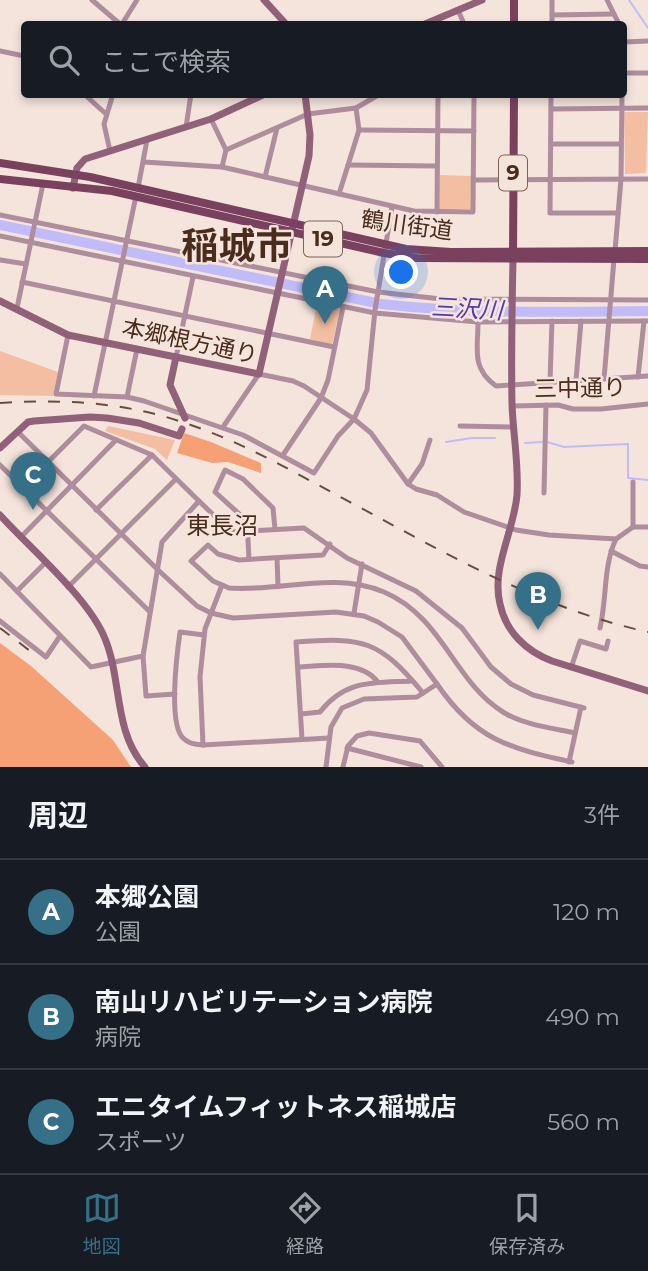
<!DOCTYPE html>
<html lang="ja">
<meta charset="utf-8">
<style>
body{margin:0;font-family:Montserrat,"Noto Sans JP",sans-serif;background:#242831;color:#f1f3f6}
.you{position:absolute;left:402px;top:273px;width:24px;height:24px;margin:-18px;border:5px solid #fff;border-radius:50%;background:#1a73e8;box-shadow:0 0 0 10px #1a73e833}
.badge{display:grid;place-items:center;width:46px;height:46px;border-radius:50%;background:#367088;color:#fff;font-size:23px;font-weight:700}
.pin{position:absolute;translate:-50% -58px;filter:drop-shadow(0 2px 4px #0008)}
.pin::after{content:'';position:absolute;top:37px;width:24px;height:21px;background:inherit;clip-path:polygon(0 0,100% 0,50% 100%)}
.list{margin:0;padding:0;list-style:none}
h2{display:flex;justify-content:space-between;align-items:center;height:91px;margin:0;padding:0 28px;font-size:30px}
h2 small{font-size:23px;font-weight:400;color:#9ea1a6}
.list li{display:grid;grid-template-columns:46px 1fr auto;gap:21px;align-items:center;box-sizing:border-box;height:105px;padding:0 28px;border-top:2px solid #363941}
.list b{display:block;font-size:26px;white-space:nowrap}
.list p{margin:0;font-size:23px;white-space:nowrap;color:#9ea1a6}
.list em{font-size:23px;font-style:normal;color:#9ea1a6}
.icon{flex:none;width:38px;height:38px;fill:none;stroke:currentColor;stroke-width:2;stroke-linecap:round;stroke-linejoin:round}
.map{position:relative;flex:none;width:648px;height:767px;overflow:hidden}
.search{position:absolute;background:#171b24;box-shadow:0 4px 10px #0003;left:21px;right:21px;top:21px;height:77px;display:flex;align-items:center;gap:18px;box-sizing:border-box;padding:0 24px;border-radius:7px;color:#9ea1a6;font-size:26px}
.sheet{height:406px;background:#171b24}
nav{display:flex;justify-content:space-around;align-items:center;box-sizing:border-box;height:98px;border-top:2px solid #363941;background:#171b24;font-size:19px;color:#9ea1a6}
nav a{display:grid;justify-items:center;gap:4px}
nav .on{color:#367088}
.map>svg:first-child{display:block}
.green{fill:#f3bea2}
.forest{fill:#f6a175}
.lines{fill:none;stroke-linecap:round;stroke-linejoin:round}
.stream{stroke:#c1bbfa;stroke-width:2}
.river{stroke:#c1bbfa;stroke-width:10}
.street{stroke:#ae8d9d;stroke-width:5}
.secondary{stroke:#906178;stroke-width:7}
.primary{stroke:#7a415f;stroke-width:8}
.rail{stroke:#684d3e;stroke-width:2;stroke-dasharray:12 12;stroke-linecap:butt}
.labels{text-anchor:middle;stroke-width:5;stroke-linejoin:round;paint-order:stroke}
.shield{fill:#f4e4dc;stroke:#7d6356;stroke-width:2}
.shield-label{font-size:21px;font-weight:bold;fill:#4a2c1c}
.street-label{font-size:23px;fill:#4a2c1c;stroke:#f4e4dc}
.water-label{font-size:24px;font-style:italic;fill:#5539ae;stroke:#f4e4dc}
.neighbourhood-label{font-size:24px;fill:#4a2c1c;stroke:#f4e4dc}
.town-label{font-size:37px;font-weight:bold;fill:#4a2c1c;stroke:#f4e4dc}
</style>
<div class="map">
<svg width="648" height="767" viewBox="0 0 648 767">
<rect width="100%" height="100%" fill="#f4e4dc"/>
<!-- green -->
<g class="green">
<polygon points="624,112 648,112 646,173 625,174"/>
<polygon points="440,175 471,176 472,209 439,209"/>
<polygon points="317,305 340,309 332,345 310,339"/>
<polygon points="0,351 58,372 53,396 0,395"/>
<polygon points="108,426 175,440 167,460 155,449 105,431"/>
</g>
<!-- forest -->
<g class="forest">
<polygon points="184,433 211,442 261,463 261,473 228,462 212,463 177,453"/>
<polygon points="0,643 31,666 113,740 131,767 0,767"/>
</g>
<g class="lines">
<!-- stream -->
<g class="stream">
<polyline points="629,0 648,28"/>
<polyline points="446,442 472,438 495,438"/>
<polyline points="547,442 564,447 628,444 628,478 648,480"/>
<polyline points="525,443 542,442"/>
</g>
<!-- river -->
<path class="river" d="M0,225l381,79c89,10 177,8 267,7"/>
<!-- street -->
<g class="street">
<polyline points="92,0 120,24"/>
<polyline points="552,0 552,24"/>
<polyline points="607,0 619,24"/>
<polyline points="458,10 464,24"/>
<polyline points="552,15 614,14"/>
<polyline points="122,24 137,0"/>
<polyline points="624,42 648,41"/>
<polyline points="0,51 24,56"/>
<polyline points="624,73 648,73"/>
<polyline points="84,94 106,114"/>
<polyline points="551,94 550,213 618,213"/>
<polyline points="551,109 648,108"/>
<polyline points="211,119 226,150 222,167"/>
<polyline points="186,127 191,94"/>
<polyline points="359,130 474,131"/>
<polyline points="551,144 621,144"/>
<polyline points="226,150 308,114 356,108 380,94"/>
<polyline points="110,151 104,124 113,94"/>
<polyline points="144,162 222,167 414,211 473,212 474,94"/>
<polyline points="348,165 437,166"/>
<polyline points="265,177 277,128"/>
<polyline points="474,180 648,179"/>
<polyline points="138,188 147,140"/>
<polyline points="339,194 359,130 356,108"/>
<polyline points="437,212 438,94"/>
<polyline points="0,215 378,292 441,299 648,300"/>
<polyline points="0,236 375,313 478,322 648,321"/>
<polyline points="615,251 621,179 622,94"/>
<polyline points="0,260 26,264"/>
<polyline points="22,282 334,347"/>
<polyline points="17,308 43,184"/>
<path d="M478,322c0,27 -7,46 18,64l152,-10"/>
<polyline points="68,335 56,394 127,397 144,401 243,435 314,473 338,436 354,419 367,390 375,310 392,207"/>
<polyline points="176,357 193,277"/>
<polyline points="638,377 644,321"/>
<polyline points="604,379 614,259"/>
<polyline points="576,380 581,321"/>
<polyline points="550,381 552,321"/>
<polyline points="94,396 136,196"/>
<polyline points="127,397 137,349"/>
<polyline points="512,406 558,405 573,409 601,409 648,404"/>
<polyline points="460,426 513,427"/>
<polyline points="223,427 259,374 293,381 304,386 354,419 371,433 408,484 416,489 437,495 464,512 516,530 549,535 616,539 633,527 648,527"/>
<polyline points="18,432 157,569 197,606 211,613 233,618 336,612 364,616 378,622 402,637 437,684 417,697 364,699 342,708 331,727 326,767"/>
<polyline points="283,455 321,398 328,380 343,307"/>
<polyline points="0,465 149,611"/>
<polyline points="633,482 633,527"/>
<polyline points="408,484 422,464 430,440"/>
<polyline points="544,493 546,405"/>
<polyline points="199,501 231,532 304,528 347,558 416,591 462,628 491,667 511,684 533,695 584,708"/>
<polyline points="96,510 152,455"/>
<polyline points="21,537 116,440"/>
<path d="M330,544l-7,11 -84,5 -21,-6 -10,-9 -17,16 22,20 16,7c51,4 105,-17 155,4 59,25 70,90 119,120 21,13 48,16 72,21"/>
<polyline points="611,551 640,566 648,567"/>
<polyline points="277,558 278,586"/>
<polyline points="249,559 247,521 215,492 225,470 243,479 273,508 275,529"/>
<polyline points="0,574 91,667 143,656 162,542 199,501 152,455 84,426 48,462"/>
<polyline points="68,587 176,479"/>
<polyline points="17,591 45,563"/>
<polyline points="354,613 362,564"/>
<polyline points="0,621 46,657 60,636"/>
<path d="M600,628c7,-29 3,-62 16,-89"/>
<path d="M204,635l-24,-3c-3,21 -12,91 3,106 6,6 12,6 20,7l126,-7"/>
<polyline points="143,656 146,696 175,694"/>
<path d="M298,667c25,-1 62,-8 80,15"/>
<polyline points="571,668 580,641 606,649 608,641"/>
<path d="M437,684c38,56 72,64 135,78"/>
<path d="M301,714l19,-2c26,-33 54,-29 92,-31"/>
<path d="M302,739l-6,-97c68,-5 83,-2 127,51"/>
<polyline points="203,745 200,677 205,629 222,585"/>
<polyline points="347,748 421,767"/>
<polyline points="569,762 581,707"/>
<polyline points="343,767 348,746 357,736 369,733 420,741 442,767"/>
</g>
<!-- secondary -->
<g class="secondary">
<polyline points="264,0 286,24"/>
<polyline points="425,24 482,0"/>
<polyline points="73,188 77,168 85,159 211,119 265,94"/>
<path d="M513,259c-1,49 -2,97 -1,145 1,30 7,61 5,91 -3,36 -26,73 -17,109 6,28 26,47 52,57l96,30"/>
<polyline points="0,301 68,335 259,374 309,156 310,135 305,94"/>
<polyline points="176,357 170,385 185,418"/>
<polyline points="0,448 28,422 34,421 90,417 107,418 139,423 179,436 182,429"/>
<path d="M0,515c31,34 84,79 103,119 20,43 9,96 42,133"/>
</g>
<!-- primary -->
<g class="primary">
<polyline points="514,24 514,0"/>
<polyline points="0,163 90,177 406,249 451,252 648,251"/>
<polyline points="0,179 112,191 384,253 417,258 648,259"/>
<polyline points="513,256 514,94"/>
</g>
<!-- rail -->
<g class="rail">
<path d="M0,403c60,-4 122,-1 179,18 54,17 104,45 154,72 102,54 201,114 315,139"/>
<polyline points="0,628 34,654"/>
</g>
</g>
<g class="labels">
<!-- shield labels -->
<g class="shield">
<rect x="499" y="155.5" width="28" height="35" rx="5"/>
<rect x="304" y="221.5" width="38" height="35" rx="5"/>
</g>
<g class="shield-label">
<text x="513" y="180">9</text>
<text x="323" y="246">19</text>
</g>
<!-- street labels -->
<g class="street-label">
<text transform="translate(407 225) rotate(8)" y="8">鶴川街道</text>
<text transform="translate(190 341) rotate(12)" y="8">本郷根方通り</text>
<text transform="translate(580 388) rotate(-1)" y="8">三中通り</text>
</g>
<!-- water labels -->
<g class="water-label">
<text transform="translate(467 309) rotate(3)" y="8">三沢川</text>
</g>
<!-- neighbourhood labels -->
<g class="neighbourhood-label">
<text x="222" y="534">東長沼</text>
</g>
<!-- town labels -->
<g class="town-label">
<text x="237" y="259">稲城市</text>
</g>
</g>
</svg>
<div class="you"></div>
<div class="pin badge" style="left:325px;top:324px">A</div>
<div class="pin badge" style="left:538px;top:630px">B</div>
<div class="pin badge" style="left:33px;top:510px">C</div>
<div class="search"><svg class="icon" aria-label="search" viewBox="0 0 24 24"><circle cx="10" cy="10" r="6"/><path d="M15 15l6 6"/></svg>ここで検索</div>
</div>
<section class="sheet">
<h2>周辺<small>3件</small></h2>
<ul class="list">
<li><span class="badge">A</span><div><b>本郷公園</b><p>公園</p></div><em>120 m</em></li>
<li><span class="badge">B</span><div><b>南山リハビリテーション病院</b><p>病院</p></div><em>490 m</em></li>
<li><span class="badge">C</span><div><b>エニタイムフィットネス稲城店</b><p>スポーツ</p></div><em>560 m</em></li>
</ul>
</section>
<nav>
<a class="on"><svg class="icon" aria-label="map" viewBox="0 0 24 24"><path d="M3 6l6-2 6 2 6-2v14l-6 2-6-2-6 2zM9 4v14M15 6v14"/></svg>地図</a>
<a><svg class="icon" aria-label="directions" viewBox="0 0 24 24"><path d="M12 3l9 9-9 9-9-9zM9 14v-3h6M13 9l2 2-2 2"/></svg>経路</a>
<a><svg class="icon" aria-label="saved" viewBox="0 0 24 24"><path d="M7 4h10v16l-5-4-5 4z"/></svg>保存済み</a>
</nav>
